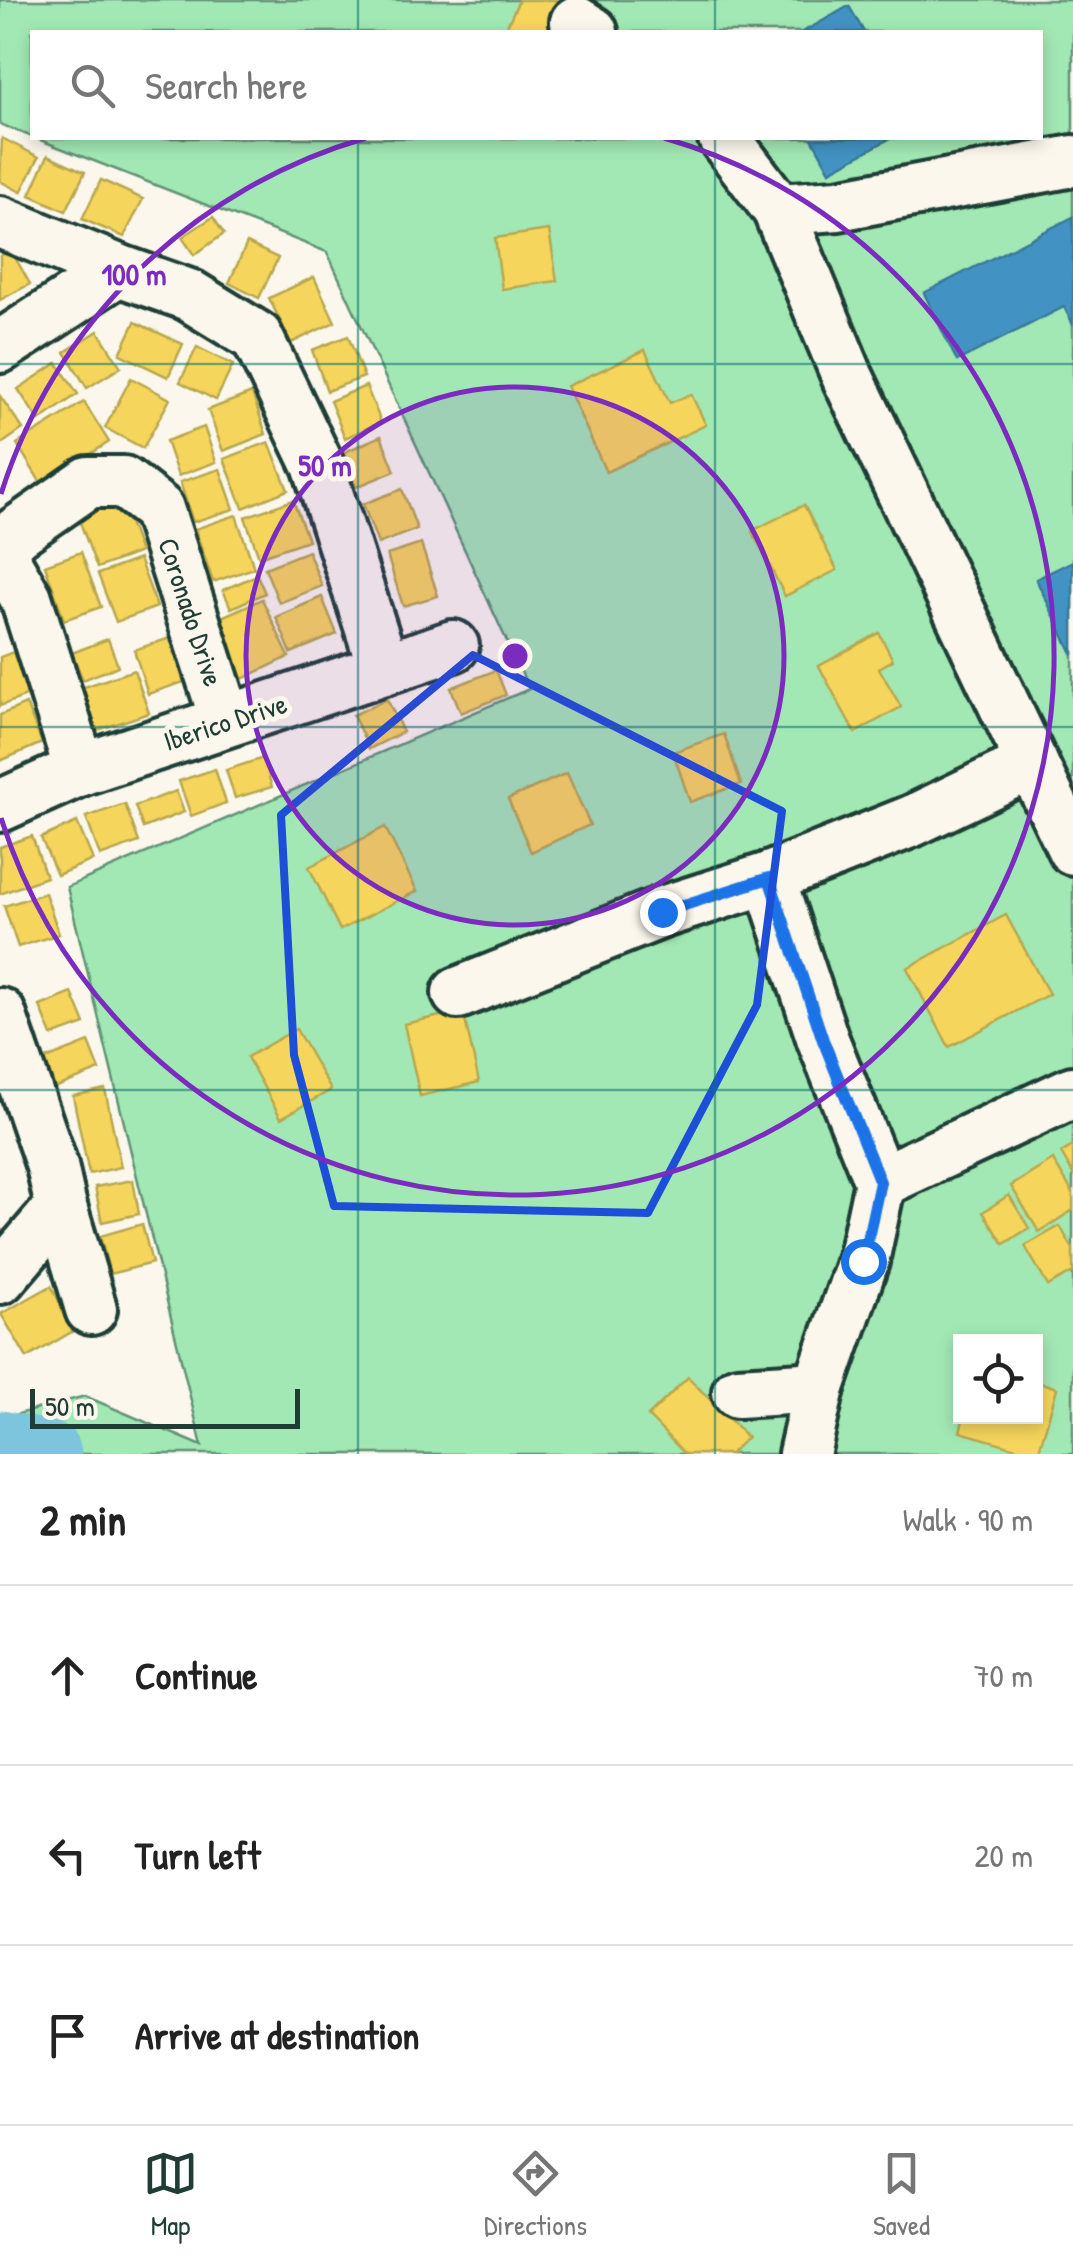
<!DOCTYPE html>
<meta charset="utf-8">
<style>
body{margin:0;font-family:"Patrick Hand",sans-serif;background:#f2f2f2;color:#222}
.controls{position:absolute;right:30px;bottom:30px;display:grid;overflow:hidden;border-radius:0px;box-shadow:0 5px 15px #0003}
.controls button{width:90px;height:90px;display:grid;place-items:center;padding:0;border:0;border-bottom:2px solid #e0e0e0;background:#fff;color:#222;font:50px sans-serif}
.scale{position:absolute;left:30px;bottom:25px;width:270px;box-sizing:border-box;padding-left:10px;border:5px solid #1f3d34;border-top:0;font-size:28px;line-height:35px;white-space:nowrap;color:#1f3d34;-webkit-text-stroke:8px #fbf7ec;paint-order:stroke}
.stop{position:absolute;width:30px;height:30px;margin:-22px;border:8px solid #1a73e8;border-radius:50%;background:#fff}
.stop.end{background:#1a73e8;border-color:#fff;box-shadow:0 2px 10px #0008}
.list{margin:0;padding:0;list-style:none}
h2{display:flex;justify-content:space-between;align-items:center;height:130px;margin:0;padding:0 40px;font-size:42px}
h2 small{font-size:32px;font-weight:400;color:#767676}
.list li{display:grid;grid-template-columns:65px 1fr auto;gap:30px;align-items:center;box-sizing:border-box;height:180px;padding:0 40px;border-top:2px solid #e0e0e0}
.list b{display:block;font-size:38px;white-space:nowrap}
.list em{font-size:32px;font-style:normal;color:#767676}
.icon{flex:none;width:55px;height:55px;fill:none;stroke:currentColor;stroke-width:2;stroke-linecap:round;stroke-linejoin:round}
.map{position:relative;flex:none;width:1073px;height:1454px;overflow:hidden}
.search{position:absolute;background:#fff;box-shadow:0 5px 15px #0003;left:30px;right:30px;top:30px;height:110px;display:flex;align-items:center;gap:25px;box-sizing:border-box;padding:0 35px;border-radius:0px;color:#767676;font-size:38px}
.sheet{height:670px;background:#fff}
nav{display:flex;justify-content:space-around;align-items:center;box-sizing:border-box;height:140px;border-top:2px solid #e0e0e0;background:#fff;font-size:28px;color:#767676}
nav a{display:grid;justify-items:center;gap:5px}
nav .on{color:#1f3d34}
.map>svg:first-child{display:block}
.green{fill:#a2e8b4;stroke:#609274;stroke-width:2.5;fill-rule:evenodd}
.homes{fill:#f6d55c;stroke:#b6a750;stroke-width:2.5}
.schools{fill:#4393c3;stroke:#387998;stroke-width:2.5}
.lines{fill:none;stroke-linecap:round;stroke-linejoin:round}
.river{stroke:#7cc5dc;stroke-width:65}
.minor-casing{stroke:#1f3d34;stroke-width:58}
.minor{stroke:#fbf7ec;stroke-width:50}
.route{stroke:#1a73e8;stroke-width:12}
.marked{fill:none;stroke:#1d4ed8;stroke-width:8;stroke-linejoin:round}
.grid{fill:none;stroke:#0f766e;stroke-width:2.5;stroke-opacity:0.55}
.ring{fill:none;stroke:#7b2cbf;stroke-width:5}
.labels{text-anchor:middle;stroke-width:10;stroke-linejoin:round;paint-order:stroke}
.street-label{font-size:28px;fill:#1f3d34;stroke:#fbf7ec}
.centre{fill:#7b2cbf;stroke:#fbf7ec;stroke-width:5}
.ring-label{font-size:30px;text-anchor:middle;font-weight:bold;fill:#7b2cbf;stroke:#fbf7ec;stroke-width:10;stroke-linejoin:round;paint-order:stroke}
</style>
<div class="map">
<svg width="1073" height="1454" viewBox="0 0 1073 1454">
<rect width="100%" height="100%" fill="#fbf7ec"/>
<filter id="ink" filterUnits="userSpaceOnUse"><feTurbulence type="fractalNoise" baseFrequency=".01" numOctaves="2"/><feDisplacementMap in="SourceGraphic" scale="20" xChannelSelector="R" yChannelSelector="G"/><feConvolveMatrix kernelMatrix="1 2 1 2 8 2 1 2 1" color-interpolation-filters="sRGB"/></filter>
<g filter="url(#ink)">
<!-- green -->
<path class="green" d="M0,0h1073v1454h-1073v-35l85,-23 117,50 -135,-559 462,-198 -202,-437 -292,-114h1005v-106h-1008v105l-32,-13zM960,1342h76v74h-76z"/>
<!-- homes -->
<g class="homes">
<polygon points="519,0 562,0 547,32 504,32"/>
<polygon points="2,138 39,157 21,192 0,181"/>
<polygon points="48,155 85,172 66,211 30,195"/>
<polygon points="101,180 143,199 124,237 82,219"/>
<polygon points="213,217 224,234 194,255 182,237"/>
<polygon points="549,230 557,281 502,289 495,238"/>
<polygon points="247,243 278,258 259,298 229,283"/>
<polygon points="11,250 30,284 0,300 0,256"/>
<polygon points="314,277 335,322 291,343 269,298"/>
<polygon points="135,322 183,344 168,377 120,354"/>
<polygon points="98,331 121,367 87,388 65,352"/>
<polygon points="348,336 364,377 327,391 312,350"/>
<polygon points="197,347 233,365 216,400 180,382"/>
<polygon points="645,350 670,403 691,394 706,425 606,472 567,386"/>
<polygon points="57,363 78,394 39,421 18,389"/>
<polygon points="131,378 170,399 143,448 105,428"/>
<polygon points="366,386 381,422 345,438 330,401"/>
<polygon points="252,393 266,434 223,451 208,410"/>
<polygon points="0,396 23,429 0,445"/>
<polygon points="84,402 109,442 42,485 17,444"/>
<polygon points="204,427 216,462 178,476 166,441"/>
<polygon points="381,436 395,471 356,487 342,453"/>
<polygon points="269,442 288,490 243,508 224,459"/>
<polygon points="220,469 234,509 193,522 180,482"/>
<polygon points="402,489 417,529 378,544 363,504"/>
<polygon points="293,500 308,540 259,557 245,517"/>
<polygon points="121,501 140,552 97,568 78,517"/>
<polygon points="804,505 837,570 785,596 752,531"/>
<polygon points="236,515 254,568 213,582 195,529"/>
<polygon points="421,544 438,596 403,606 387,555"/>
<polygon points="308,551 322,586 279,603 265,568"/>
<polygon points="81,552 101,607 64,620 45,565"/>
<polygon points="139,559 157,607 116,622 98,574"/>
<polygon points="257,575 265,593 231,608 223,590"/>
<polygon points="322,597 337,634 291,653 276,617"/>
<polygon points="262,599 289,657 242,679 215,620"/>
<polygon points="879,633 893,660 879,668 901,707 855,733 819,666"/>
<polygon points="170,638 184,682 148,694 134,650"/>
<polygon points="108,639 118,666 83,680 72,653"/>
<polygon points="13,652 29,695 0,706 0,657"/>
<polygon points="134,670 149,713 92,732 78,689"/>
<polygon points="496,670 506,695 461,713 451,688"/>
<polygon points="387,699 403,732 369,749 353,715"/>
<polygon points="26,704 42,743 0,761 0,715"/>
<polygon points="724,734 741,784 690,802 673,752"/>
<polygon points="263,758 272,787 235,798 226,770"/>
<polygon points="215,769 226,803 191,816 179,781"/>
<polygon points="567,773 590,825 531,852 508,799"/>
<polygon points="176,791 184,812 143,828 135,806"/>
<polygon points="125,804 139,842 100,856 86,817"/>
<polygon points="77,822 93,860 57,875 41,838"/>
<polygon points="385,827 417,891 340,930 309,867"/>
<polygon points="32,836 46,877 0,894 0,847"/>
<polygon points="45,893 59,934 18,947 4,906"/>
<polygon points="1006,915 1049,994 949,1047 907,968"/>
<polygon points="72,993 85,1024 52,1036 40,1006"/>
<polygon points="463,1011 479,1082 420,1096 404,1024"/>
<polygon points="296,1029 331,1090 281,1118 247,1057"/>
<polygon points="89,1042 100,1070 52,1089 41,1061"/>
<polygon points="105,1089 121,1167 89,1174 73,1096"/>
<polygon points="1073,1146 1073,1174 1061,1153"/>
<polygon points="1053,1160 1073,1193 1073,1210 1039,1232 1011,1186"/>
<polygon points="133,1180 139,1214 102,1222 95,1187"/>
<polygon points="1009,1195 1029,1228 1004,1244 983,1212"/>
<polygon points="142,1224 152,1263 110,1274 100,1236"/>
<polygon points="1060,1226 1073,1249 1073,1272 1048,1286 1025,1246"/>
<polygon points="51,1286 75,1330 27,1358 1,1314"/>
<polygon points="688,1377 747,1437 730,1454 685,1454 648,1416"/>
<polygon points="1036,1381 1057,1388 1038,1454 960,1432 964,1416 1036,1416"/>
</g>
<!-- schools -->
<g class="schools">
<polygon points="849,6 864,32 802,32 819,23"/>
<polygon points="812,138 891,138 830,171"/>
<polygon points="1073,217 1073,325 1064,307 957,361 924,293"/>
<polygon points="1073,561 1073,655 1036,579"/>
</g>
<g class="lines">
<!-- river -->
<polyline class="river" points="0,1443 49,1454"/>
<defs>
<g id="minor">
<polyline points="576,22 592,32"/>
<polyline points="724,138 778,209 848,378 1073,849"/>
<polyline points="778,209 838,205 1073,161"/>
<polyline points="0,222 118,270 189,295 257,337 318,465 384,669"/>
<polyline points="0,347 118,270"/>
<polyline points="0,544 89,482 123,482 158,509 226,721"/>
<polyline points="0,553 26,598 80,770"/>
<polyline points="0,806 80,770 453,646"/>
<polyline points="769,878 823,1040 880,1182 863,1261 819,1387 804,1454"/>
<polyline points="458,993 662,912 769,878 912,821 1032,763"/>
<polyline points="0,1014 52,1166 61,1207 0,1278"/>
<polyline points="880,1182 1073,1092"/>
<polyline points="61,1207 91,1309"/>
<polyline points="738,1392 819,1387"/>
</g>
</defs>
<!-- minor casing -->
<use href="#minor" class="minor-casing"/>
<!-- minor -->
<use href="#minor" class="minor"/>
</g>
</g>
<g class="lines" filter="url(#ink)">
<!-- route -->
<polyline class="route" points="662,912 769,878 823,1040 880,1182 863,1261"/>
</g>
<!-- marked area -->
<path class="marked" d="M473,655l309,156 -25,194 -109,208 -314,-7 -40,-151 -13,-240z"/>
<!-- grid -->
<path class="grid" d="M358,0v32M715,0v32M358,138v1316M715,138v1316M0,364h1073M0,727h1073M0,1090h1073"/>
<!-- distance rings -->
<circle cx="515" cy="656" r="269" fill="#7b2cbf" fill-opacity=".12"/>
<g class="ring">
<circle cx="515" cy="656" r="269"/>
<path d="M1 494A539 539 0 0 1 366 138M664 138A539 539 0 1 1 1 818"/>
</g>
<g class="labels">
<!-- street labels -->
<g class="street-label">
<text transform="translate(191 612) rotate(72)" y="10">Coronado Drive</text>
<text transform="translate(225 722) rotate(-18)" y="10">Iberico Drive</text>
</g>
</g>
<circle cx="515" cy="656" r="15" class="centre"/>
<g class="ring-label">
<text x="134" y="285">100 m</text>
<text x="325" y="476">50 m</text>
</g>
</svg>
<div class="controls">
<button><svg class="icon" aria-label="locate" viewBox="0 0 24 24"><circle cx="12" cy="12" r="6"/><path d="M12 2v4M12 18v4M2 12h4M18 12h4"/></svg></button>
</div>
<div class="scale">50 m</div>
<div class="stop" style="left:863px;top:1261px"></div>
<div class="stop end" style="left:662px;top:912px"></div>
<div class="search"><svg class="icon" aria-label="search" viewBox="0 0 24 24"><circle cx="10" cy="10" r="6"/><path d="M15 15l6 6"/></svg>Search here</div>
</div>
<section class="sheet">
<h2>2 min<small>Walk · 90 m</small></h2>
<ul class="list">
<li><svg class="icon" aria-label="ahead" viewBox="0 0 24 24"><path d="M12 20V5M6 11l6-6 6 6"/></svg><div><b>Continue</b></div><em>70 m</em></li>
<li><svg class="icon" aria-label="left" viewBox="0 0 24 24"><path d="M17 20v-9H6M10 6l-5 5 5 5"/></svg><div><b>Turn left</b></div><em>20 m</em></li>
<li><svg class="icon" aria-label="arrive" viewBox="0 0 24 24"><path d="M6 21V4h12l-3 4 3 4H6"/></svg><div><b>Arrive at destination</b></div></li>
</ul>
</section>
<nav>
<a class="on"><svg class="icon" aria-label="map" viewBox="0 0 24 24"><path d="M3 6l6-2 6 2 6-2v14l-6 2-6-2-6 2zM9 4v14M15 6v14"/></svg>Map</a>
<a><svg class="icon" aria-label="directions" viewBox="0 0 24 24"><path d="M12 3l9 9-9 9-9-9zM9 14v-3h6M13 9l2 2-2 2"/></svg>Directions</a>
<a><svg class="icon" aria-label="saved" viewBox="0 0 24 24"><path d="M7 4h10v16l-5-4-5 4z"/></svg>Saved</a>
</nav>
